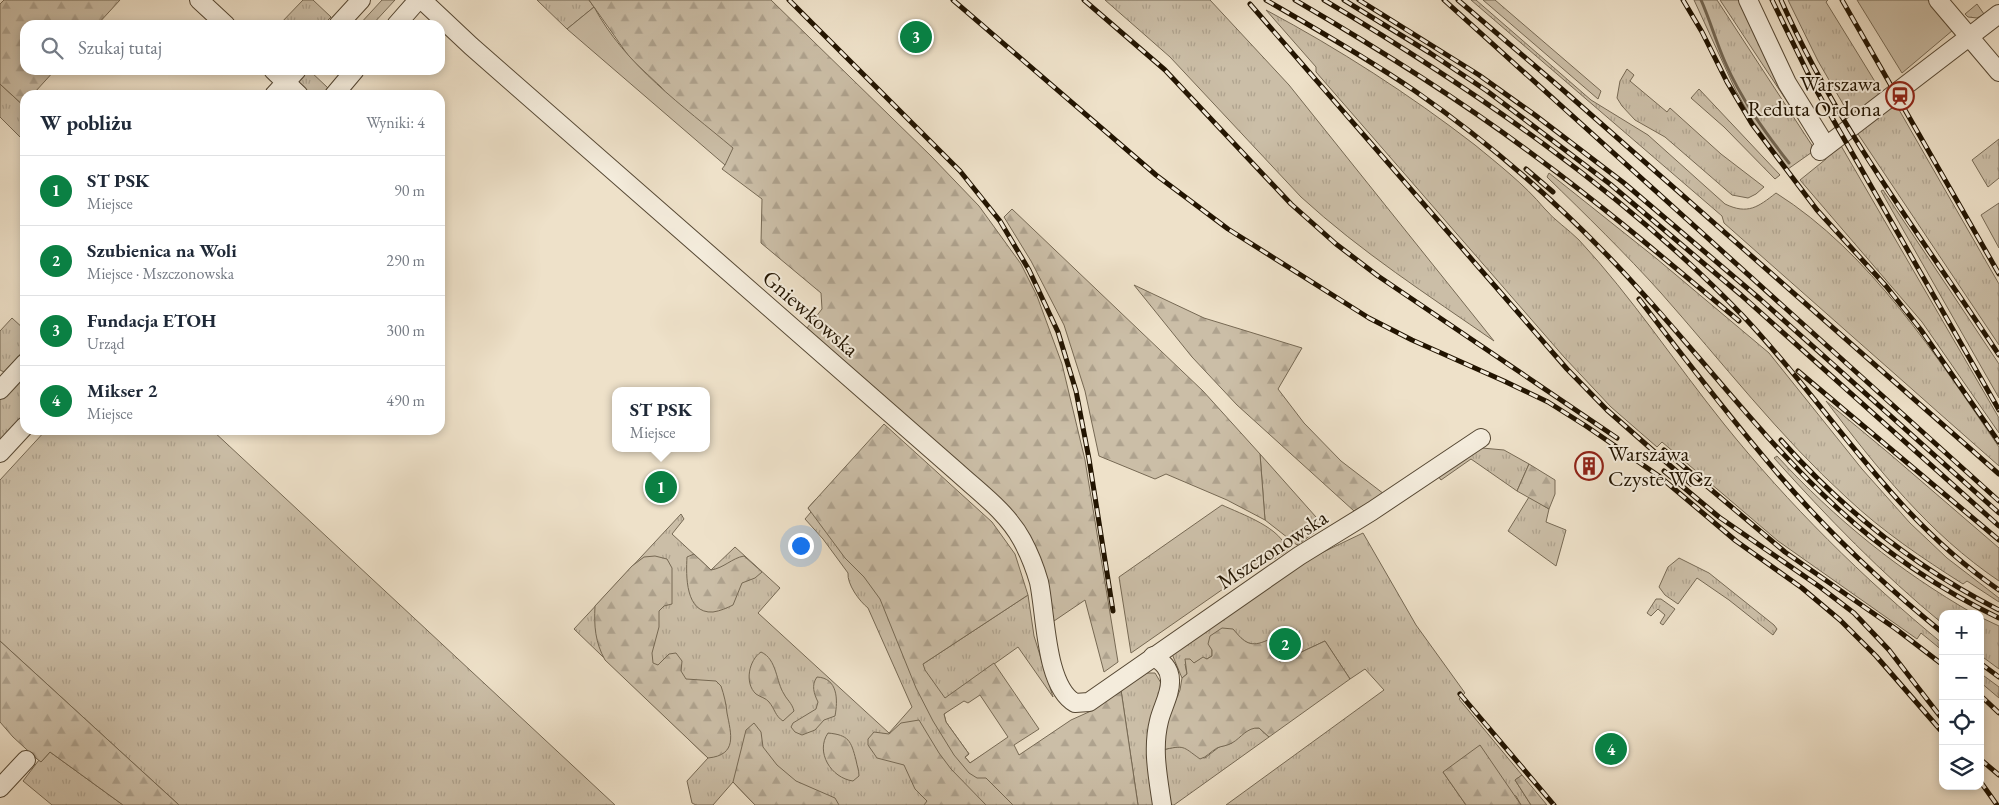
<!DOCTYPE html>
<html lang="pl">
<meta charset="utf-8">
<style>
body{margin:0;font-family:"EB Garamond",serif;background:#f2f2f3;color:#1f2937}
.controls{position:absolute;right:15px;bottom:15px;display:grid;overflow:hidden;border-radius:10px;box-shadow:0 2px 8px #0003}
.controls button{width:45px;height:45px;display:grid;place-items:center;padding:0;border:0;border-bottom:1px solid #e0e1e3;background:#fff;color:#1f2937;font:25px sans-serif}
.you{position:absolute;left:800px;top:545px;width:18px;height:18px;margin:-12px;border:4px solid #fff;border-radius:50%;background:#1a73e8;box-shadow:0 0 0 8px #1a73e833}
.badge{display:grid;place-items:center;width:32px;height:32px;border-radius:50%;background:#0b8043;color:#fff;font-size:16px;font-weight:700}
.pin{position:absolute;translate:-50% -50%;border:2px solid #fff;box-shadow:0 1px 5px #0006}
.popup{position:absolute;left:612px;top:387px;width:98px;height:65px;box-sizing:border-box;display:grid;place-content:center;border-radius:10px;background:#fff;filter:drop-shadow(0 1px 4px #0005);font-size:16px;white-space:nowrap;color:#747a83}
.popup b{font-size:19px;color:#1f2937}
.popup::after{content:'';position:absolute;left:50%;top:100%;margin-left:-10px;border:10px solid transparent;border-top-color:#fff}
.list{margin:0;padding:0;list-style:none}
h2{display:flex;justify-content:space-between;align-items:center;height:65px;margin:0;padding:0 20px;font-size:21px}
h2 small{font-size:16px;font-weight:400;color:#747a83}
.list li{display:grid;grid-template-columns:32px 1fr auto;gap:15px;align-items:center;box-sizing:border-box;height:70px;padding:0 20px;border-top:1px solid #e0e1e3}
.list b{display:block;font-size:19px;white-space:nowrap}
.list p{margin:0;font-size:16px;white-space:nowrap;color:#747a83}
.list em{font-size:16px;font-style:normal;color:#747a83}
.icon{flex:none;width:28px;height:28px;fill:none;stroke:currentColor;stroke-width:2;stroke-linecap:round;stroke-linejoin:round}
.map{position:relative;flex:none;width:1999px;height:805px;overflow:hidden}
.search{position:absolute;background:#fff;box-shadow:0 2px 8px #0003;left:20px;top:20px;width:425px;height:55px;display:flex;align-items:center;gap:12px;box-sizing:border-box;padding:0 18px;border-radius:15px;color:#747a83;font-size:19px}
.panel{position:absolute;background:#fff;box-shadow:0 2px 8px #0003;left:20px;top:90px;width:425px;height:345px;border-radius:15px}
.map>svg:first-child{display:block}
.grass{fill:url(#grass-tufts);stroke:#766954}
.forest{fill:url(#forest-firs);stroke:#766954;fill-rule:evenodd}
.garden{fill:#cbbea7;stroke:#766954}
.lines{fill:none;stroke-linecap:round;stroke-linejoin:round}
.stream{stroke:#736550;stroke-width:3}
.minor-casing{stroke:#554733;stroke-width:20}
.minor{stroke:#f4ecdc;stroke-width:18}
.rail-casing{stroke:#221401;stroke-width:5}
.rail{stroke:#f4ecdc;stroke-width:3;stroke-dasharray:9;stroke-linecap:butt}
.labels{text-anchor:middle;stroke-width:4;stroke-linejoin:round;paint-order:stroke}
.poi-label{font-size:22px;fill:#221401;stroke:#f4ecdc;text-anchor:end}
.street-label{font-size:22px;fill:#221401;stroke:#f4ecdc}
</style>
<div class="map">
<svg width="1999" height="805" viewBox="0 0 1999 805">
<defs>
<pattern id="grass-tufts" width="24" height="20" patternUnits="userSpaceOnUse" patternTransform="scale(1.25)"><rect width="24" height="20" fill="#cbbea7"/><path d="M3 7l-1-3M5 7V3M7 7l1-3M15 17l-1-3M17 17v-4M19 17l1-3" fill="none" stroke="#aea28e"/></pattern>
<pattern id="forest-firs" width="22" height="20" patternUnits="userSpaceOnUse" patternTransform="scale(1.25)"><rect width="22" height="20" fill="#cbbea7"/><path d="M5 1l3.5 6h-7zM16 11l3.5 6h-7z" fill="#aea28e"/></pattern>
</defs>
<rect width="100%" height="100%" fill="#eee1c9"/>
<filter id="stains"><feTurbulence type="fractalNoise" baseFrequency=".004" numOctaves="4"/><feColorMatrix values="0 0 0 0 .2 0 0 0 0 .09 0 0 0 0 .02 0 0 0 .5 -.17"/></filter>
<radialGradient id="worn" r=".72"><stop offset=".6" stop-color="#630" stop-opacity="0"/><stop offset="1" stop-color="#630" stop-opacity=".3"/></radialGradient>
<!-- grass -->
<g class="grass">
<polygon points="303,0 313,0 331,17 323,25 279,25"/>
<polygon points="382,0 395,0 372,25 359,25"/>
<polygon points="537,0 589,0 594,7 567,29"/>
<path d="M1105,0h105l79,85 205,256c-66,-46 -133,-89 -193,-144l-131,-140z"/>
<path d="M1471,0h5l115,100 57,35 77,69c23,11 33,3 51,-11 95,60 160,163 223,254v19l-275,-243 -2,-7z"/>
<polygon points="1483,0 1495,0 1601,91 1598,99"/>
<polygon points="1694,0 1717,0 1815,150 1788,169 1753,121 1736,91"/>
<polygon points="1720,0 1742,0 1794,112 1790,106"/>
<polygon points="1788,0 1828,0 1826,2 1882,93 1850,116 1818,61"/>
<polygon points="1977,4 1984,14 1977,18 1968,17 1965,14"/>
<path d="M1266,10c73,39 143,84 209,135 23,19 50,40 69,63 10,12 24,21 35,32 53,57 96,123 145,184 65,81 139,154 219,220v7l-22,-18 -4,6 -139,-98 -116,-99 -5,5 -46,-40 -47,-50 -248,-285v-5z"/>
<polygon points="1627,69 1634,75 1630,81 1667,112 1670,108 1721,154 1764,187 1756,194 1748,198 1732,195 1665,137 1635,120 1622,106 1617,98 1620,81"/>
<path d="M304,70h5l19,18c-7,7 -11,7 -21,7 -8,-10 -11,-13 -3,-25z"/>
<polygon points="0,84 25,107 25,142 0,117"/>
<polygon points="1699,89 1780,175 1775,179 1724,127 1691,98"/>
<polygon points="1894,101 1999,284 1999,345 1856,131"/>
<polygon points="1999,139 1999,178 1988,187 1972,160"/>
<polygon points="1840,144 1999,418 1999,433 1922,322 1800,180 1826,159 1824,156"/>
<path d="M1549,173l108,86 112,94 93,116 48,54 37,35 52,40v4l-32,-21 -4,3c-41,-26 -81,-53 -116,-86 -68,-62 -125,-136 -186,-205 -36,-40 -75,-78 -114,-116z"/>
<polygon points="1883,190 1999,364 1999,398 1881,191"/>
<polygon points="12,318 25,330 25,349 4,372 0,370 0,331"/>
<polygon points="25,371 25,416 0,443 0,398"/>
<path d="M1826,401l65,54 108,93v33c-70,-47 -122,-113 -173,-180z"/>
<polygon points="46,430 212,430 615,805 179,805 0,641 0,480"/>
<polygon points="1482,448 1504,450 1529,464 1517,491 1471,459 1441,480 1438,476"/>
<polygon points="1260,454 1324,526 1297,545 1265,520"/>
<path d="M1777,456c58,63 122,115 197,158h-31v10c-61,-50 -116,-107 -169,-166z"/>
<polygon points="1529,497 1549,509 1546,522 1566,530 1556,566 1508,531"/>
<path d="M816,499l107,165 105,-69 6,41 19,61 -35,-50 -73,52 7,9 -8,6 2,8 23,32 -4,3 5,6 14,-9 2,24 27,27h-258l-22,-23 -20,23h-17l-4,-2 -5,-22 21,-23 -134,-129 107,-115 3,5 -12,15 39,36 24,-23 45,41 -22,25 131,120 23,-26 -44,-99c-9,-7 -21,-24 -20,-35l-25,-34 -18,-20 6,-7 -3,-4z"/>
<path d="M1222,505c19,9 61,23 65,46l-13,8 -2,-4 -141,98 -12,-76z"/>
<path d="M1363,533l53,92 49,68 -6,6 63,76 -7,5 16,25h-10l-5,-9 -73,-24 23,33h-240l158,-115 -19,-21 -15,10 -25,-38 -45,21 -19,-18c-14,2 -20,-5 -28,-15l-21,21v6l-5,3 -4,-1 -9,5 -9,1 2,10 -5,4 -10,-24 117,-81 30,-19z"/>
<polygon points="1679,558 1709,573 1774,625 1777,629 1773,635 1729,600 1697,578 1678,604 1665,595 1659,587 1668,567"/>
<polygon points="1656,599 1661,599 1675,609 1663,625 1660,623 1665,615 1658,609 1651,616 1647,613"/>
<polygon points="1980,617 1999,626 1999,669 1980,655"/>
<polygon points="1145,673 1155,673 1161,683 1155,805 1138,805 1121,690"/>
<polygon points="1980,673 1999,687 1999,698 1980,682"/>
<path d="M1252,728h7l10,9 -95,68h-6l-6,-55c9,-2 20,-6 28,0 6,5 7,6 15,8l14,-11 13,-4 7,-7z"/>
<polygon points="50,752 123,805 52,805 23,781 39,760 41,762"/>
</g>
<!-- forest -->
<g class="forest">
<polygon points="4,0 120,0 97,25 25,25 25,70 55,70 35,92 38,95 25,95 25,107 0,84 0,4"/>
<polygon points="589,0 771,0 931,156 979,206 1021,264 1037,296 1062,364 1085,460 1118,662 1104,672 1085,600 1054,621 1044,582 1031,546 940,446 807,328 822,309 821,293 761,243 762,199 722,169 725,165 661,87 630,58"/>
<polygon points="1012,209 1203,391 1260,454 1265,520 1227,500 1166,474 1155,479 1099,456 1085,391 1064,325 1031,261 1004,217"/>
<polygon points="1134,285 1204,318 1302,348 1278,389 1304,423 1341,461 1384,494 1354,511 1237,405 1192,357"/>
<path d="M884,424l108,98 23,32 13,41 -105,69 2,6 20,28 49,-35 45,66 -25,16 5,10 52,-35 20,-9 30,-21 17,115h-125l-27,-27h-9l-8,-5 -15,-18 -21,-34 -17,-33 -36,-89 -16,-22 -19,-19 -37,-50zM980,695l28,42 -38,26 -5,-6 4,-3 -23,-32 -2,-8 20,-13 4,2z"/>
<polygon points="1529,464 1555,480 1555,494 1549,509 1517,491"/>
<path d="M694,554l17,16c13,-2 21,-12 33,-14l18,16 -7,6 -13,5 -9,22c-6,3 -13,6 -20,7 -28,2 -27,-37 -26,-55z"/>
<path d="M655,556l12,3 5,9v36l-8,2 -5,5v16l-7,26 1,10 5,2 11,-11 7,-1 6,8 -1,10 5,8 30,2 5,5c3,9 5,17 6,27 4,21 11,42 -19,45l-103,-98c-10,-18 -11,-34 -10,-54l37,-40 12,-9z"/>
<path d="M1222,628l11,1c12,14 17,19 35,11l12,22 45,-21 25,38 -81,58 -10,-9c-12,-1 -18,10 -27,15 -5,3 -11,3 -15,5 -7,4 -10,9 -17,11 -18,-13 -15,-14 -38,-9l2,-22 16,-38 2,-12 5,-4 -2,-15h5l4,4 9,-6 4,2 5,-3v-6l-4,-6 2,-8z"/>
<polygon points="0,641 179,805 123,805 50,752 41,762 37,759 13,737 0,722"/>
<path d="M761,652c16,7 15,30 23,42 3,6 8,9 10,17l-11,10c-8,-5 -8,-12 -14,-19 -3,-4 -9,-5 -13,-8 -12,-11 -7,-34 5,-42z"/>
<path d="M817,677c21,1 21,23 18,39l-11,4 -9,10 -13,5 -7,-3 -4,-5 2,-4 23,-14 2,-7c-4,-8 -7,-17 -1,-25z"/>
<polygon points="919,720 939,753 951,769 986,805 924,805 927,801 915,789 904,765 877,758 868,745 868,739 874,732 889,734 901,723"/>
<polygon points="754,723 761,732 763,747 777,765 796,781 835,798 839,805 755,805 733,782 746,730"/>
<path d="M828,733c21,2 23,8 28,27 1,6 3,10 3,16l-6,5c-22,-3 -38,-29 -25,-48z"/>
<polygon points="1480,745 1521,805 1466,805 1443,772"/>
<polygon points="1522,775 1547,805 1531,805 1515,780"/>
</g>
<!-- garden -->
<g class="garden">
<polygon points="1857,0 1928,0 1953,30 1902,73"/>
<path d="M594,7c31,58 89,99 139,141l-8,17 -158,-136z"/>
<polygon points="1999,203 1999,248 1981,215"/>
</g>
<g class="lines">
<!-- stream -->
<path class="stream" d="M1701,0c9,20 15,42 24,62 16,37 39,69 64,101"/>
<defs>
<g id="minor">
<polyline points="199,0 226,25"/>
<path d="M422,0l49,46 485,425c23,21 51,41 66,69 7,13 13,28 17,42 7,32 6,104 36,121l14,-1 210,-146 73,-45 109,-73"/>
<polyline points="1748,0 1787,83 1826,146"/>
<polyline points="1938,0 1999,72"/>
<polyline points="338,25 361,0"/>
<polyline points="396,25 418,0"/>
<polyline points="273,70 299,95"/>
<polyline points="274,95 297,70"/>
<polyline points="334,95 355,70"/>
<polyline points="1820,151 1999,14"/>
<polyline points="0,390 25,363"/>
<polyline points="0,453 25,426"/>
<path d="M1153,656c9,6 17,12 17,24 1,13 -8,28 -11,41 -7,28 -1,56 3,84"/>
<polyline points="0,788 26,760"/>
</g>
</defs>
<!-- minor casing -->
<use href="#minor" class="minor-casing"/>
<!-- minor -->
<use href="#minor" class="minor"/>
<defs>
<g id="rail">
<polyline points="789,0 960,171 1000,221 1029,270 1058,332 1076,391 1089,459 1113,611"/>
<polyline points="953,0 1156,175 1228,229 1369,318 1412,340 1504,381 1548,402 1586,426 1659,476 1736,541 1802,588 1840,620 1876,656 1943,733"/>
<polyline points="1084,0 1165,70 1291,204 1336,244 1378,276 1617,438"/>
<path d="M1266,0c50,29 101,58 149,91 69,48 133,103 192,164 79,81 145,174 228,251 48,45 104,83 164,112"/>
<path d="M1295,0c84,49 166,100 244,159 69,51 134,107 200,162"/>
<path d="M1324,0c148,88 300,192 419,316 87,92 149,201 256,274"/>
<polyline points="1344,0 1430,53 1487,91 1610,184 1741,295 1999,526"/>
<polyline points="1359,0 1479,75 1535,115 1624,183 1760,299 1999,513"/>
<polyline points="1444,0 1999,501"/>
<polyline points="1458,0 1563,90 1999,474"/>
<polyline points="1683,0 1702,32 1727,82 1752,124 1817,210 1886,286 1921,330 1999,442"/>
<polyline points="1772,0 1815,88 1999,410"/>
<path d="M1781,0c56,127 142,239 218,355"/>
<polyline points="1842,0 1999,274"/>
<polyline points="1250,4 1567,369 1607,410 1691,484"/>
<polyline points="1526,169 1553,192"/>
<path d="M1639,299c46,60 91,119 140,176 49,57 105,110 164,158"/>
<polyline points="1798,371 1999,540"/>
<path d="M1781,440c62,70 134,127 218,170"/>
<polyline points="1664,450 1785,552 1896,629 1943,665"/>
<polyline points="1664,471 1719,517 1820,587 1854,613 1889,650 1943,720"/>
<polyline points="1980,663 1999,677"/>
<polyline points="1460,694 1554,805"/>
<polyline points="1980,695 1999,713"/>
<polyline points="1980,759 1999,775"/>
<polyline points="1980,781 1997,805"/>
</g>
</defs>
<!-- rail casing -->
<use href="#rail" class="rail-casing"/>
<!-- rail -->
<use href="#rail" class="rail"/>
</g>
<!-- icons -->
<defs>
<symbol id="station-ring" viewBox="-11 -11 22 22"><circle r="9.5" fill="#f4ecdc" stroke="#8f2418" stroke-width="1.5"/><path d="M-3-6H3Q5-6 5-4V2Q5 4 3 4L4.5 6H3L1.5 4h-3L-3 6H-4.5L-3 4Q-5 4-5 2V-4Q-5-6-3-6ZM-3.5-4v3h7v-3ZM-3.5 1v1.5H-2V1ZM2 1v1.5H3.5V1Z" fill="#8f2418"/></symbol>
<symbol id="building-ring" viewBox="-11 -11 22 22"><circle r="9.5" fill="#f4ecdc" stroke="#8f2418" stroke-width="1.5"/><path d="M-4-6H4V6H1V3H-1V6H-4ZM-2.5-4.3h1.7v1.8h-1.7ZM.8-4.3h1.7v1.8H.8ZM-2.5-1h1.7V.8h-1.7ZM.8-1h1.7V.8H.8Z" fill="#8f2418"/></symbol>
</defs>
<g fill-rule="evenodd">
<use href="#station-ring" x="1884" y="80" width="32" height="32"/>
<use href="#building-ring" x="1573" y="450" width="32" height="32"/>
</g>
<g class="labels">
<!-- poi labels -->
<g class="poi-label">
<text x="1881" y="91">Warszawa<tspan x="1881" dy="25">Reduta Ordona</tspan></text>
<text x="1608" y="461" text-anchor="start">Warszawa<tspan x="1608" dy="25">Czyste WCz</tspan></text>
</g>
<!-- street labels -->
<g class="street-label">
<text transform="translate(811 313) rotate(41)" y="8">Gniewkowska</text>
<text transform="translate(1272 549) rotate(-33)" y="8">Mszczonowska</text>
</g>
</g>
<rect width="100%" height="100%" filter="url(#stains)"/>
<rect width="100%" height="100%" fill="url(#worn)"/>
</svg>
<div class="controls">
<button>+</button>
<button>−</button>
<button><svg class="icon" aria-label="locate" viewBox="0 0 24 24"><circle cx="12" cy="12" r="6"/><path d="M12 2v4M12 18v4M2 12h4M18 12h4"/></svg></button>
<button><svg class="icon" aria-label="layers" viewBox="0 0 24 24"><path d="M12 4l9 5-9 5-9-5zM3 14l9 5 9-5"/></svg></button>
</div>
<div class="you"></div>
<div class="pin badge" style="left:661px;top:487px">1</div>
<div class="popup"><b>ST PSK</b>Miejsce</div>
<div class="pin badge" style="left:1285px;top:644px">2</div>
<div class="pin badge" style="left:916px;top:37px">3</div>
<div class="pin badge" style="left:1611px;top:749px">4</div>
<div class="search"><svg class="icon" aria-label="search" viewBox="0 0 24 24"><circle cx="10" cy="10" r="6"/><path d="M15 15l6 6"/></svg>Szukaj tutaj</div>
<section class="panel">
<h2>W pobliżu<small>Wyniki: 4</small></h2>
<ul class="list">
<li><span class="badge">1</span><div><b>ST PSK</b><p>Miejsce</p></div><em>90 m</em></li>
<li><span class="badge">2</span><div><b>Szubienica na Woli</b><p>Miejsce · Mszczonowska</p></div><em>290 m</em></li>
<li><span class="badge">3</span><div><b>Fundacja ETOH</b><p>Urząd</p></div><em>300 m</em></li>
<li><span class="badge">4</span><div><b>Mikser 2</b><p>Miejsce</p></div><em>490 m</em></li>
</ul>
</section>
</div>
